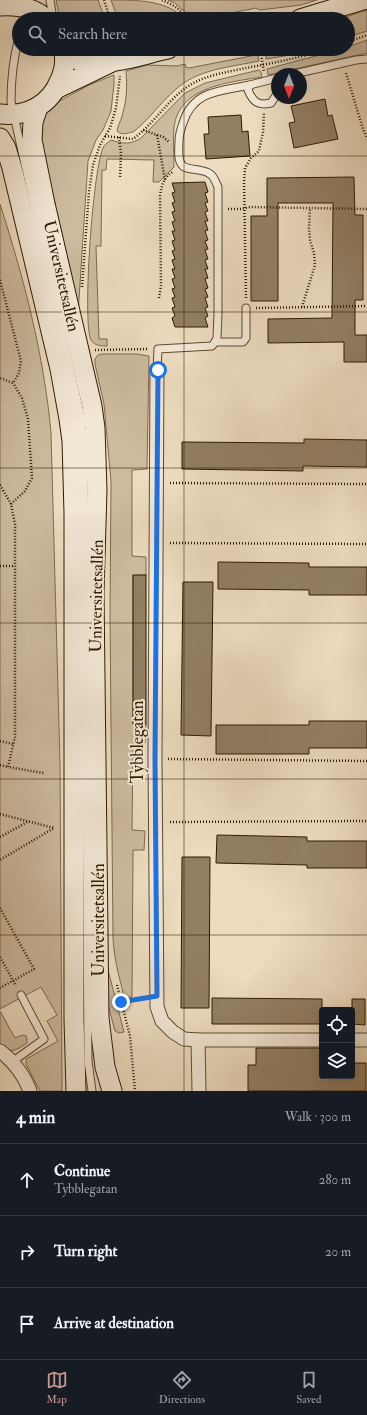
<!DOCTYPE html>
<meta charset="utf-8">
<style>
body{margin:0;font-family:"IM FELL Double Pica",serif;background:#20242c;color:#f1f3f6}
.controls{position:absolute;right:12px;bottom:12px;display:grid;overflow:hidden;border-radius:4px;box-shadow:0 4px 16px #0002}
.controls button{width:36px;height:36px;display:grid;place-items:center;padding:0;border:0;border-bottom:1px solid #363941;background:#171b24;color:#f1f3f6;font:20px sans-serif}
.compass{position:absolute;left:271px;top:68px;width:36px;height:36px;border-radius:50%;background:#171b24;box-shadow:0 4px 16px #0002;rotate:180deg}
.stop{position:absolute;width:12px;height:12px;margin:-9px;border:3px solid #1a73e8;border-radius:50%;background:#fff}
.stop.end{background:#1a73e8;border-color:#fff;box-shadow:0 1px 4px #0008}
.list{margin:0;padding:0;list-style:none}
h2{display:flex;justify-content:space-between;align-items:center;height:52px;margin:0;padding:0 16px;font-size:17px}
h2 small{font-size:13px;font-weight:400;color:#9ea1a6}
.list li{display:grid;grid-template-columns:26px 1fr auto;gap:12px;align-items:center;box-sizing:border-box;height:72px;padding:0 16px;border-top:1px solid #363941}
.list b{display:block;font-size:15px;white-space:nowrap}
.list p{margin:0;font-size:13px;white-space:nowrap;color:#9ea1a6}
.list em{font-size:13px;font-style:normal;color:#9ea1a6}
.icon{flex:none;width:22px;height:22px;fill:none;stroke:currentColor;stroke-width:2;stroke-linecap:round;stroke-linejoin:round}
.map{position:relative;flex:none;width:367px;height:1091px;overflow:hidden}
.search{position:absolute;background:#171b24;box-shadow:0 4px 16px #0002;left:12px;right:12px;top:12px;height:44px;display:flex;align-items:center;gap:10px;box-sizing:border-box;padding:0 14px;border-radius:22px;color:#9ea1a6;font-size:15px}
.sheet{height:268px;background:#171b24}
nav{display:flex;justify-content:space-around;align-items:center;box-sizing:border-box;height:56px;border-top:1px solid #363941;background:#171b24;font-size:11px;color:#9ea1a6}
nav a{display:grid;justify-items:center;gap:2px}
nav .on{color:#c59692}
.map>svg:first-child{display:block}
.green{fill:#cdbb9f;stroke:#7e6a50}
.building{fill:#927f64;stroke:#2f1a00}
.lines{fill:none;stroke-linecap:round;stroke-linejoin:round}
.lane-casing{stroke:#5e4a30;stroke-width:9}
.street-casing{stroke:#5e4a30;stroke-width:15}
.secondary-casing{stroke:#2f1a00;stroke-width:21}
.path{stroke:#2f1a00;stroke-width:2.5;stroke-dasharray:1 2;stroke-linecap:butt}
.lane{stroke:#f3e8d6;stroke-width:7}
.street{stroke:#f3e8d6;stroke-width:13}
.secondary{stroke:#f3e8d6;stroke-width:19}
.route{stroke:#1a73e8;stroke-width:5}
.grid{fill:none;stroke:#2f1a00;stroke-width:1;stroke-opacity:0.55}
.labels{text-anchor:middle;stroke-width:4;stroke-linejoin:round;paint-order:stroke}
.street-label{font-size:17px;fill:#2f1a00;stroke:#f3e8d6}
</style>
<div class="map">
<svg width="367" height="1091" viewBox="0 0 367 1091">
<rect width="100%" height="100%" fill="#eddcc0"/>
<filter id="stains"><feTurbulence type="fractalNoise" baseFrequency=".005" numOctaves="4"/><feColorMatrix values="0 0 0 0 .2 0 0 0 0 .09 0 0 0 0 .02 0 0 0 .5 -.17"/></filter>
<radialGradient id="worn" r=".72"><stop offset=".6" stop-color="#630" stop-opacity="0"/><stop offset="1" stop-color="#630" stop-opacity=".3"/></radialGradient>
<!-- green -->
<g class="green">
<polygon points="56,0 98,0 105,19 60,19"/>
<path d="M111,0c24,0 54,0 70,16l-1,3h-62z"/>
<polygon points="168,0 317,0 301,5 260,10 256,8 202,19 193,19 175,3"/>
<polygon points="367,10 367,31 348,37 348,19 340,19"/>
<polygon points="367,40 367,53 268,75 267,69 342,49 348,49 348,47"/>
<path d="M79,49h33v2c-10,3 -25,5 -33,-2z"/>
<polygon points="274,49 310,49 290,55 266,59 266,55 274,53"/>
<path d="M256,55l2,1 1,5c-28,6 -62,8 -84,29 -15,13 -26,30 -42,42 -6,1 -11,4 -16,-1 1,-7 5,-12 6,-19 4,-13 4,-27 3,-41l21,-6 30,1 8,-2 1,3 3,1z"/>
<path d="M259,70l2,2 1,5c-31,5 -83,9 -88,50 -1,13 0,27 0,40l-15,15h-6l1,-22 -47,-1 -1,11h-4l-1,76h-5l3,93h8v7c-6,0 -12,0 -16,-6 -9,-17 2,-177 13,-194 1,-2 5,-4 7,-6 12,4 21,5 31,-3l43,-44 20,-10z"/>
<polygon points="114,75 114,84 111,111 103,130 96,140 88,161 78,315 38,133 43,110 89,85"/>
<path d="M0,204c24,75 44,151 51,229l9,331 2,327h-22l-14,-27v-5l32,-18 -11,-20 10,-6 -16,-28 -41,22z"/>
<path d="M102,354h34l13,2 -2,113 -15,1v86l14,1v18l-13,1v148h13l-1,19h-12l-1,87 13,1 -1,19h-11l-1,147 -5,1 -3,-2c-5,-19 -10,-38 -11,-58l-3,-321 1,-136 -7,-77 -9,-40v-5l3,-4z"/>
<polygon points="107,966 124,1032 119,1033 115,1031 107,1001"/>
<path d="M0,1011l15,27 7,-3 4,1 1,3v4c-12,8 -15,11 -27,1z"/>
</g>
<!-- building -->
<g class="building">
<polygon points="325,99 328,116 332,115 338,139 294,148 289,123 295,122 291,106"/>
<polygon points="241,115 242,132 248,131 250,156 206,159 204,134 209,134 208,117"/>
<polygon points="354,177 355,215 363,215 363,300 355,300 355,335 367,335 367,362 344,362 344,342 268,343 268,319 332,318 333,203 278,203 278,301 251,301 251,216 267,216 267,178"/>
<polygon points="205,182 208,192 205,193 208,202 205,203 208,211 205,212 208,221 205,221 208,230 205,231 208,240 205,241 208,249 205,250 208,259 205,260 208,269 205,269 208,278 205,279 208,288 205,289 208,297 205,298 208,307 205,308 208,316 205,318 208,327 175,327 172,318 175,316 172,308 175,307 172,298 175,297 172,289 175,288 172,279 175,278 172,269 175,269 172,260 175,259 172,251 175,250 172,241 175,240 172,231 175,231 172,222 175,221 172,212 175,211 172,203 175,202 172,193 175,192 172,183"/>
<polygon points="304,439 367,440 367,467 303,466 303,471 182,469 182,442 304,443"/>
<polygon points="218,562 309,563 309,567 367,567 367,595 309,595 309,590 218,589"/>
<rect x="133" y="575" width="13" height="149"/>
<polygon points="183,582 213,582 211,736 181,735"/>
<polygon points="309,721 367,721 367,748 309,748 309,754 216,754 216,725 309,725"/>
<polygon points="217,835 307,837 307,841 367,841 367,868 307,868 307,865 216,863"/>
<polygon points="182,857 210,857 209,1008 181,1008"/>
<polygon points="212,998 322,999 322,1024 212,1024"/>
<polygon points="352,999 365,999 365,1025 352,1024"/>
<polygon points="256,1048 322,1048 322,1076 352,1076 352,1063 366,1063 366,1091 248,1091 248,1065 256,1065"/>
</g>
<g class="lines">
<defs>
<g id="lane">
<polyline points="50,0 53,19"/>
<path d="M19,38c-6,21 -8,42 -8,64l70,315 3,29 4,615 4,30"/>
<polyline points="294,74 356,60 367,59"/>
<path d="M277,78l-27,7 -2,5c5,12 10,16 23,13l6,-9"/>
<path d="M246,308v30l-3,4h-28l2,-4 1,-24v-127c-2,-4 -4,-11 -8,-13 -7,-6 -24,-3 -28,-9 -5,-6 -3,-17 -3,-24 0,-7 2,-12 4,-18 10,-33 38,-32 67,-38"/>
<polyline points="157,369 158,349 212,346 215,342"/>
<polyline points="12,1062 44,1039 21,995"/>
</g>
<g id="street">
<polyline points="157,369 155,759 157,1007 162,1021 173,1032 184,1039 198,1040 322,1040"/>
<polyline points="198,1040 199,1091"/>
<polyline points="352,1040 367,1040"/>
<path d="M0,1051c13,10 24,24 30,40"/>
</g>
<g id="secondary">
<path d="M0,6c16,-1 34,1 46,13"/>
<polyline points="300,19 363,0"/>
<path d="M64,53c5,2 10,6 14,7 29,8 62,-5 90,-11"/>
<polyline points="56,89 110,63"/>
<polyline points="38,107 33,122 32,140 45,204 92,406 95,428 97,490 94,593 99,1018 105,1067 112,1091"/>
<path d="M0,114c27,3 50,-9 60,-34 4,-9 6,-21 3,-31"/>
<polyline points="0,138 6,148 12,168 60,369 69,419 72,441 74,513 74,1019 76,1091"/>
</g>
</defs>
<!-- lane casing -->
<use href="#lane" class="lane-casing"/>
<!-- street casing -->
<use href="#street" class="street-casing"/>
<!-- secondary casing -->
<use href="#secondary" class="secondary-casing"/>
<!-- path -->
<g class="path">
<polyline points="104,0 110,19"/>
<path d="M162,0c9,4 20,9 24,19"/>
<polyline points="348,42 367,35"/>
<polyline points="260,49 264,72"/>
<polyline points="346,73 363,129 367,138"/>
<polyline points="143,130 163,137 169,142"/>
<polyline points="157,135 165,180"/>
<path d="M105,136l28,3c21,-15 35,-40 57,-54 16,-10 38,-13 56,-17 27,-5 54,-10 80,-19"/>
<polyline points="119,137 121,154 120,177"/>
<polyline points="228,209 241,209 250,207 367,209"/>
<polyline points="0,280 21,361 19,373 13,383 0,378"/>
<polyline points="82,287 89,192 93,165 100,145 110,128 116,108 120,76"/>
<path d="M159,298l2,-12 -1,-91c2,-11 4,-18 14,-24"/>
<polyline points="246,298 244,182 245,168 251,158 259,151 263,132 264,113"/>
<polyline points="302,307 315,265 314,253 310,240 309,228 310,208"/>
<polyline points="256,308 367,306"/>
<polyline points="95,350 148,349"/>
<polyline points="170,483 367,484"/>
<polyline points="0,485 11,504 15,524 15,737 8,767 44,773"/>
<polyline points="11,504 25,491 32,478 28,419 22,398 13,383"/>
<polyline points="170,543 367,544"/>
<polyline points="0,566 14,566"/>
<polyline points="0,741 13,744"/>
<polyline points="168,759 367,761"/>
<polyline points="0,765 8,767"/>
<polyline points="0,814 54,828 0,860"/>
<polyline points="170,822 367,821"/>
<polyline points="0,837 29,821"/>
<polyline points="0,908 34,969 0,988"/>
<polyline points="0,957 16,986"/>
<polyline points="117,985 130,1036 135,1091"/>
<polyline points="121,1002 143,999"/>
</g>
<!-- lane -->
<use href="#lane" class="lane"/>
<!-- street -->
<use href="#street" class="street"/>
<!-- secondary -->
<use href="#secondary" class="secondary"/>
</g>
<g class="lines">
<!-- route -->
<polyline class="route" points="121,1002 157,996 155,759 158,370"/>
</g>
<!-- grid -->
<path class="grid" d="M184,0v19M184,49v1042M0,156h367M0,312h367M0,468h367M0,623h367M0,779h367M0,935h367"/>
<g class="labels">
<!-- street labels -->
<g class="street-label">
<text transform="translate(62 276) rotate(77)" y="6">Universitetsallén</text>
<text transform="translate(96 596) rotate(-89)" y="6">Universitetsallén</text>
<text transform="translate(137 742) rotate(-90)" y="6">Tybblegatan</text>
<text transform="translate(98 920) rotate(-90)" y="6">Universitetsallén</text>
</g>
</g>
<rect width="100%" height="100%" filter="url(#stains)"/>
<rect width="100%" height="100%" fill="url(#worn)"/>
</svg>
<div class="controls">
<button><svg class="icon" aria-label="locate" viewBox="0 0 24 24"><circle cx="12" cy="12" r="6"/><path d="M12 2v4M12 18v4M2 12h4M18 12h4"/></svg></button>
<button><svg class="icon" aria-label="layers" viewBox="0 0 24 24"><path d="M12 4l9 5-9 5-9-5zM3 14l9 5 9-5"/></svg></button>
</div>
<svg class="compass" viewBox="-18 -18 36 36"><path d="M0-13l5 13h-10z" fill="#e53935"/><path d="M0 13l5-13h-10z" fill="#9ea1a6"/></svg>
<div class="stop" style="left:158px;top:370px"></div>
<div class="stop end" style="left:121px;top:1002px"></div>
<div class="search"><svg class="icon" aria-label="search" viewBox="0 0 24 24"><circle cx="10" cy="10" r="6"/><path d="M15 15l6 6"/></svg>Search here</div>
</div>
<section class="sheet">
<h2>4 min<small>Walk · 300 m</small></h2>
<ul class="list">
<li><svg class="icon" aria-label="ahead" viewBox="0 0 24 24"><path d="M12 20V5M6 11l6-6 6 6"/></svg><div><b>Continue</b><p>Tybblegatan</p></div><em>280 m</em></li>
<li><svg class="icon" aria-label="right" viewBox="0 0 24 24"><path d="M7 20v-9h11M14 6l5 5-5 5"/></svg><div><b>Turn right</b></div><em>20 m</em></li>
<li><svg class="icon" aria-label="arrive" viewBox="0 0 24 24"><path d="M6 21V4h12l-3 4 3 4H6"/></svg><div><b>Arrive at destination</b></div></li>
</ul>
</section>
<nav>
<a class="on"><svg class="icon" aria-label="map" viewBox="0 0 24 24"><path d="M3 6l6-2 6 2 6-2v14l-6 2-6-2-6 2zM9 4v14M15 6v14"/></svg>Map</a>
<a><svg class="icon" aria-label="directions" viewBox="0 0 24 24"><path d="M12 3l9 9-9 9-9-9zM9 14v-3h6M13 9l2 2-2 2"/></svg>Directions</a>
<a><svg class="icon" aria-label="saved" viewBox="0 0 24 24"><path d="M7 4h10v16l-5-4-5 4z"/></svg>Saved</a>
</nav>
